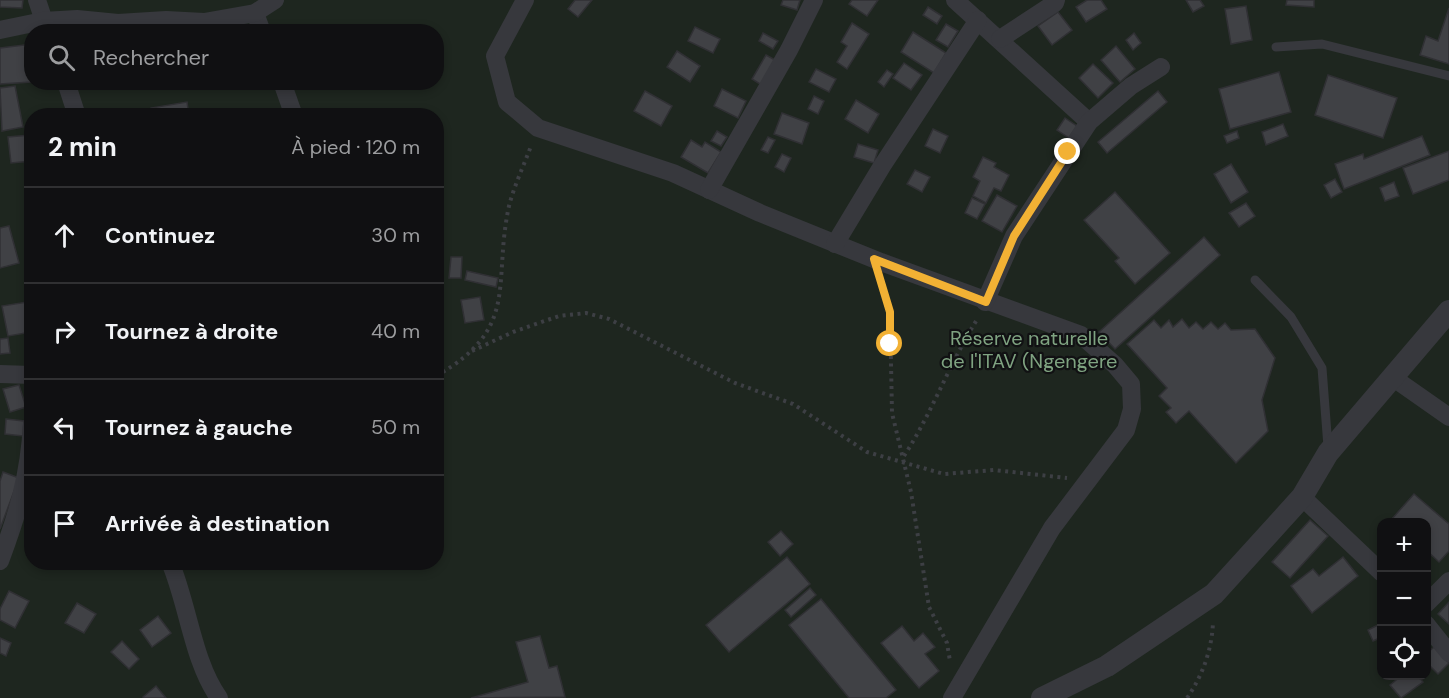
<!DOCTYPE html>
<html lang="fr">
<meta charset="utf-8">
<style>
body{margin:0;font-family:"DM Sans",sans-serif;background:#1e1e20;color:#f1f3f6}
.controls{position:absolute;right:18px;bottom:18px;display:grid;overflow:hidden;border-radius:12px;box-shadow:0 3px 9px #0003}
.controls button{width:54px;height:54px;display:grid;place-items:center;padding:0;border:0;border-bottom:2px solid #303032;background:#101012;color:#f1f3f6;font:30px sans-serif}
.stop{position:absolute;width:18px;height:18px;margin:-14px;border:4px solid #f2b134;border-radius:50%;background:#fff}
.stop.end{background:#f2b134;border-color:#fff;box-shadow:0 2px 6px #0008}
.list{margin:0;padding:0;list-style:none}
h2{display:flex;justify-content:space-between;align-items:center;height:78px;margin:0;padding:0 24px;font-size:26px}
h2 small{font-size:20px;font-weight:400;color:#9c9d9f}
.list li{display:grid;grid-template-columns:39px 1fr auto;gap:18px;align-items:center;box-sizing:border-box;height:96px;padding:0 24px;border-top:2px solid #303032}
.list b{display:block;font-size:22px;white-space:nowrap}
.list em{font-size:20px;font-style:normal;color:#9c9d9f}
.icon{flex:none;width:33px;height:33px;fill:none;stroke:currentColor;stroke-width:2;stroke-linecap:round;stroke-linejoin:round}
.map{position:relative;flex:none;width:1449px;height:698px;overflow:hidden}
.search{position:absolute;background:#101012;box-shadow:0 3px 9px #0003;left:24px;top:24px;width:420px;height:66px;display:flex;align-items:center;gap:15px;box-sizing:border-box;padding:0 21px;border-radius:24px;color:#9c9d9f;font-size:22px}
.panel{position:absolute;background:#101012;box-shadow:0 3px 9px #0003;left:24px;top:108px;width:420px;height:462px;border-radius:24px}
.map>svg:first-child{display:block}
.green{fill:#1e261f;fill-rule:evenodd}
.building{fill:#404145;stroke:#303034;stroke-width:1.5}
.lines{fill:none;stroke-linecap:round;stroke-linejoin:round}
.path{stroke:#3d3f44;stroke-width:4;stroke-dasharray:3 4.5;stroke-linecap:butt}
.service{stroke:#37383d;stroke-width:9}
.minor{stroke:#37383d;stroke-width:18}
.tertiary{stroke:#37383d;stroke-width:22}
.route{stroke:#f2b134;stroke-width:8}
.labels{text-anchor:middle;stroke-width:4.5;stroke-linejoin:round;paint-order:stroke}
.park-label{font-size:20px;fill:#7fa381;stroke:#111113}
</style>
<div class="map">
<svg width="1449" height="698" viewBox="0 0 1449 698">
<rect width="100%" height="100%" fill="#161618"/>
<!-- green -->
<path class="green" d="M0,0h1449v698h-1449zM32,32h404v50h-404zM32,116h404v446h-404zM1382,522h44v154h-44z"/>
<!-- building -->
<g class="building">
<polygon points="0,0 23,0 22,8 0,7"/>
<polygon points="575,0 592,0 578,17 568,9"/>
<polygon points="783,0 800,0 797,10 781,5"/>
<polygon points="852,0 878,0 867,16 849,4"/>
<polygon points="1087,0 1101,0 1107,9 1086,22 1076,7"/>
<polygon points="1186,0 1200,0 1204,6 1193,12"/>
<polygon points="1287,0 1314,0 1314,7 1286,5"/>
<polygon points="1246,6 1252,40 1231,44 1225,9"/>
<polygon points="928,7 942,16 937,24 923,15"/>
<polygon points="1449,8 1449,64 1420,55 1426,36 1438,41"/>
<polygon points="1058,12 1072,30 1052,45 1038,26"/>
<polygon points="852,23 869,34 847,69 837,62 847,46 841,42"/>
<polygon points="946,24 958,31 948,47 936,40"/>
<polygon points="695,27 720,39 713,53 688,41"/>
<polygon points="913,32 946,53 934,73 901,52"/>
<polygon points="763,33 778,41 773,49 759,41"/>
<polygon points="1134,33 1141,43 1133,50 1126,40"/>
<polygon points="32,44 32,82 0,84 0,48"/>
<polygon points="1116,46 1135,69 1120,82 1101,60"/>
<polygon points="677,51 700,66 690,82 667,67"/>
<polygon points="766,55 777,61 763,86 752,79"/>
<polygon points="904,63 922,75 911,90 893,78"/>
<polygon points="1093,64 1113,83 1098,98 1079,78"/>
<polygon points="816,69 836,79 829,92 809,82"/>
<polygon points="887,70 893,74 884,87 878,82"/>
<polygon points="1279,72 1291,112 1230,129 1219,89"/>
<polygon points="1328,75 1397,98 1383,138 1315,115"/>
<polygon points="15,86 23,127 2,131 0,88"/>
<polygon points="722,89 746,101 738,118 714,106"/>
<polygon points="645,91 672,106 661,126 634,111"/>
<polygon points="1158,91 1167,102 1107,153 1098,142"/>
<polygon points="814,96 824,101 818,114 808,109"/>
<polygon points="856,100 879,114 868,133 845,119"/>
<polygon points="187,102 189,116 152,116 151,108"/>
<polygon points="782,113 809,123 802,144 774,134"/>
<polygon points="1065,118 1077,126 1069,138 1057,130"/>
<polygon points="1283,124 1288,136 1266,145 1262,132"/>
<polygon points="933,129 948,136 940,153 925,146"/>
<polygon points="717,131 727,137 721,146 711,141"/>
<polygon points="1237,131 1239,138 1227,143 1224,136"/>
<polygon points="30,135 32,161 11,163 8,137"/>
<polygon points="1422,136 1430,155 1344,189 1335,164 1363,154 1364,159"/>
<polygon points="768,137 775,140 768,153 761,150"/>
<polygon points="691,140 702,147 705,142 721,152 708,173 681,157"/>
<polygon points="858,144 878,150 874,163 854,157"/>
<polygon points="1449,151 1449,180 1413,194 1403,168"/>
<polygon points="782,154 791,158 784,172 775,167"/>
<polygon points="983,157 996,163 994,167 1009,175 1001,191 994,188 986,203 973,196 980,181 973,177"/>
<polygon points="1231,164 1248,192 1231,203 1214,174"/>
<polygon points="915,170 930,177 922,192 907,184"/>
<polygon points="1335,179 1342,192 1331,198 1324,185"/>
<polygon points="1394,182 1399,196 1385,201 1380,188"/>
<polygon points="1115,192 1170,253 1135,284 1115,261 1119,258 1084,220"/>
<polygon points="997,195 1017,206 1002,232 982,221"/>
<polygon points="972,198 985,204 977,219 965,213"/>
<polygon points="1246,203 1255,216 1239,227 1229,213"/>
<polygon points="9,226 19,263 0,268 0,228"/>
<polygon points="32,230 32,263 27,263 25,231"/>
<polygon points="1204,237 1220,255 1115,349 1099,332"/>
<polygon points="451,257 462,257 461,278 449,278"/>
<polygon points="467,271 498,278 496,287 465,280"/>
<polygon points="480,297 484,320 465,323 461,300"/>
<polygon points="27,302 32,332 8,336 2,306"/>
<polygon points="1182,319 1189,328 1196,322 1203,329 1211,322 1218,329 1225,323 1231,330 1255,329 1275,358 1262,400 1268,431 1236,463 1189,411 1176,423 1166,412 1171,408 1159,396 1167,388 1127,344 1154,320 1161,328 1169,320 1173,327"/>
<polygon points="8,338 10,353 0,354 0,339"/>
<polygon points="19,385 26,407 10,412 3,389"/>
<polygon points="6,419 24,421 23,436 5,434"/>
<polygon points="3,472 19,478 0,529 0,481"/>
<polygon points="1414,494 1449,524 1449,551 1439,562 1426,550 1426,522 1394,522 1391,520"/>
<polygon points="1310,520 1328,536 1290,578 1272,562"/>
<polygon points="781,531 793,544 780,556 768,542"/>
<polygon points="787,557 810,584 729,652 706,625"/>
<polygon points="1343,557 1358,576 1312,613 1291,586 1313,569 1319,576"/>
<polygon points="810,588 816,595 791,617 785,610"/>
<polygon points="9,591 29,601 15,628 0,620 0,609"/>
<polygon points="821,599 896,690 886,698 849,698 789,625"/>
<polygon points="1449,602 1449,624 1438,614"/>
<polygon points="77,603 96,614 84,633 65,623"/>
<polygon points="158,616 171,633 152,647 140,630"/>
<polygon points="1380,624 1382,637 1373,641 1368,630"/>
<polygon points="902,626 914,641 923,633 935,647 925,654 939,671 919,688 881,643"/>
<polygon points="540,636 549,668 557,666 565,697 471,698 528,682 516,642"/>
<polygon points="0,638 11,643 6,656 0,653"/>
<polygon points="122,641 139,659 129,669 111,652"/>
<polygon points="1434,647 1449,663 1438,674 1426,662 1426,654"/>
<polygon points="1401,676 1418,676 1423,682 1401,698 1390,685"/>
<polygon points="156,686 166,698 144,698 143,697"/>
</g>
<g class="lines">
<!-- path -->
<g class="path">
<polyline points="882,282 890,312 892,413 911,492 929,607 947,643 950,661"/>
<polyline points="472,351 513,332 559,316 586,313 609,319 735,383 793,404 867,452 944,474 994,470 1067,478"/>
<path d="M436,376c85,-48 56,-92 73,-170 5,-20 15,-41 22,-60"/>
<path d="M904,456c28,-43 46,-94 74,-138"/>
<path d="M1187,698c16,-23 25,-49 26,-76"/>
</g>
<!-- service -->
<g class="service">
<polyline points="1276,47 1322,44 1449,76"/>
<polyline points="1255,280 1291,317 1322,368 1328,447"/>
</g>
<!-- minor -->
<g class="minor">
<polyline points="37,0 47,30"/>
<polyline points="525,0 495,56 507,102 538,128 673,173 760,213 881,262 1081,335 1115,365 1131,384 1132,409 1126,430 1052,528 952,698"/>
<polyline points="955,0 1089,122"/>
<polyline points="255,13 262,32"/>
<polyline points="0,30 43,21 77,19 118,23 166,20 204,22 255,13 275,0"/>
<polyline points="1000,39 1055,3 1056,0"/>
<polyline points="66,82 77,116"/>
<polyline points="282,82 294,116"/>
<polyline points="709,190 789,50 814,0"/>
<polyline points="835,244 882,166 978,20"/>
<polyline points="985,302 1014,236 1089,122 1131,86 1161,67"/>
<polyline points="0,374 32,375"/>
<polyline points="1392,377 1449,417"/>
<polyline points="1302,497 1382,573"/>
<path d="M0,561c18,-48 29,-85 32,-137"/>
<path d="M170,562c18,42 23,100 49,136"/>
<polyline points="1426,604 1449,581"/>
<polyline points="1426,624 1449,653"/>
</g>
<!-- tertiary -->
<polyline class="tertiary" points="1042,698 1107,666 1214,594 1302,497 1328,453 1449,311"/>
</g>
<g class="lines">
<!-- route -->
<polyline class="route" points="890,344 890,312 874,259 986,302 1014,236 1068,152"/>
</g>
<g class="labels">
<!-- park labels -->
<g class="park-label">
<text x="1029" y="345">Réserve naturelle<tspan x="1029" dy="23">de l'ITAV (Ngengere</tspan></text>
</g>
</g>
</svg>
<div class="controls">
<button>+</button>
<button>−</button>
<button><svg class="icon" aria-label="locate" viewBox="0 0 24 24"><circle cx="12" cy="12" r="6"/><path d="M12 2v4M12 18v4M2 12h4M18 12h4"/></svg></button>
</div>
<div class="stop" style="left:890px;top:344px"></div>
<div class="stop end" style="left:1068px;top:152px"></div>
<div class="search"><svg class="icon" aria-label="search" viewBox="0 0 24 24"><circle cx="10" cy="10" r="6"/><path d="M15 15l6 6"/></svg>Rechercher</div>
<section class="panel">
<h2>2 min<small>À pied · 120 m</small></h2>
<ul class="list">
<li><svg class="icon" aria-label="ahead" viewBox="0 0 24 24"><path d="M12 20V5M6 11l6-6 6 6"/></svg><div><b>Continuez</b></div><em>30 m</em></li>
<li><svg class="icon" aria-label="right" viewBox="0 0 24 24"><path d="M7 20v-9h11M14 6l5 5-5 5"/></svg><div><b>Tournez à droite</b></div><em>40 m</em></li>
<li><svg class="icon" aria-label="left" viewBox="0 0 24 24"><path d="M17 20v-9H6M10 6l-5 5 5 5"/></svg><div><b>Tournez à gauche</b></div><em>50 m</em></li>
<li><svg class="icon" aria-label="arrive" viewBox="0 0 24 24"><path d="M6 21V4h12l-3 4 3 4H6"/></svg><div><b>Arrivée à destination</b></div></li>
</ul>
</section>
</div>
